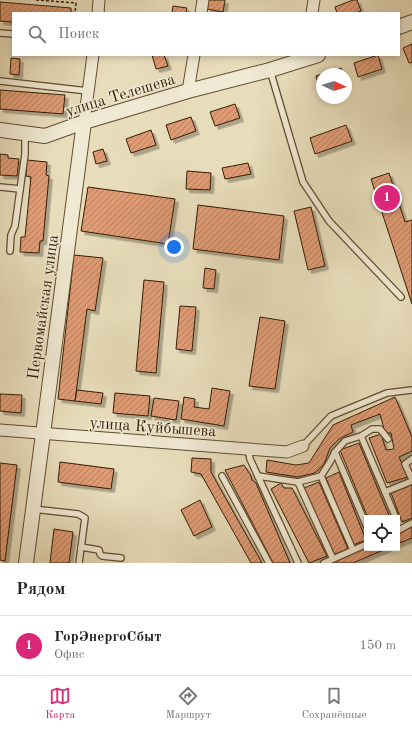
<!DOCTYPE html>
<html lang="ru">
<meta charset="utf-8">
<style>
body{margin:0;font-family:"Old Standard TT",serif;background:#f2f2f2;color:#202124}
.controls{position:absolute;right:12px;bottom:12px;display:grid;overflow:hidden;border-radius:0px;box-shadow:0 2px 6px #0003}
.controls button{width:36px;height:36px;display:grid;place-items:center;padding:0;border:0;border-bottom:1px solid #e0e0e0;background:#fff;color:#202124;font:20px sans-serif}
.compass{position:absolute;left:316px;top:68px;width:36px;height:36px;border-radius:50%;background:#fff;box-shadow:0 2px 6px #0003;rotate:94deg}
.you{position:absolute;left:174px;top:247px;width:14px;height:14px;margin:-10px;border:3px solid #fff;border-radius:50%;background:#1a73e8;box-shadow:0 0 0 6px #1a73e833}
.badge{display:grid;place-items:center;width:26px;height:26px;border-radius:50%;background:#db2777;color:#fff;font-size:13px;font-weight:700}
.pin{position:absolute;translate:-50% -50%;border:2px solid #fff;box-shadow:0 1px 4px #0006}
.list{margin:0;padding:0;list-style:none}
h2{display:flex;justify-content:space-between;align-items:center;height:52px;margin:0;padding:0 16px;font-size:17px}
h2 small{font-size:13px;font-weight:400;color:#757577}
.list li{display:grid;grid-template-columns:26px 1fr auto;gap:12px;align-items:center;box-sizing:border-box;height:60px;padding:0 16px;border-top:1px solid #e0e0e0}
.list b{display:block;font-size:15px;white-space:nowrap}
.list p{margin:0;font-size:13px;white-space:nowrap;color:#757577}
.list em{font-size:13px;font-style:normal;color:#757577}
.icon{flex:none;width:22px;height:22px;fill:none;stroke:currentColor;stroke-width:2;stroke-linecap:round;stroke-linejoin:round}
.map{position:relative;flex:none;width:412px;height:563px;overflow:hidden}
.search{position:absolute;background:#fff;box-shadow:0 2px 6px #0003;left:12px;right:12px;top:12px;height:44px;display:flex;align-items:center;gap:10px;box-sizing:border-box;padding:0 14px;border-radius:0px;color:#757577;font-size:15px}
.sheet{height:112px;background:#fff}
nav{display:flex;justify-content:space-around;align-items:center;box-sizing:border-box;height:56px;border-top:1px solid #e0e0e0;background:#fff;font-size:11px;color:#757577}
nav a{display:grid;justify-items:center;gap:2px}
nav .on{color:#db2777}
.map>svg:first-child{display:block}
.building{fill:url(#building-hatch);stroke:#331c02;filter:url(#shadow)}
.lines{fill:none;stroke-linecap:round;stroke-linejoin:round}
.service-casing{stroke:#604c30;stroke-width:8}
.minor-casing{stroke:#604c30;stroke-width:13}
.tertiary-casing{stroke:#604c30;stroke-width:16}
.path{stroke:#331c02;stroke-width:1.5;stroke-dasharray:3 2;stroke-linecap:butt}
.service{stroke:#f0e9d3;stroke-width:5.5}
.minor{stroke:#f0e9d3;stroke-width:11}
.tertiary{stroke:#f0e9d3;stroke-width:14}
.labels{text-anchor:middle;stroke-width:3;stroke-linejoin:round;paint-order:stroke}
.street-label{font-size:16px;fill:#331c02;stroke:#f0e9d3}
</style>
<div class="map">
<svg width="412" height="563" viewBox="0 0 412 563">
<defs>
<pattern id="building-hatch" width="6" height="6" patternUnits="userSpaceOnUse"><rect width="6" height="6" fill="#de9c76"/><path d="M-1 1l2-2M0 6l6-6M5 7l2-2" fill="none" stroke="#b57e5f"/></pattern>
<filter id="shadow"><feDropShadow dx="3.5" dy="3.5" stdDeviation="0" flood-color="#0004"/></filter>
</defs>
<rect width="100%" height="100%" fill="#e8ddbb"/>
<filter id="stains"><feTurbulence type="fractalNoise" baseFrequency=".005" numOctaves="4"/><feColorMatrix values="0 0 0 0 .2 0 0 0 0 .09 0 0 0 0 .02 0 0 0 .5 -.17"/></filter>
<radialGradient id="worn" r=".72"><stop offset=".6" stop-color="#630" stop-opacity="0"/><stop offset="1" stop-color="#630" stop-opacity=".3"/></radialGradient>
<!-- building -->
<g class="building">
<polygon points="209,0 225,0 223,12 207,9"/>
<polygon points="353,0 357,0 361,11 355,13 337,13 335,7"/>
<polygon points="0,2 71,8 71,13 13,13 13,22 0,21"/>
<polygon points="173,6 187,8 186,13 172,13"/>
<polygon points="412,44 412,62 409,63 403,48"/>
<polygon points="152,55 164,55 168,66 156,69"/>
<polygon points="378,55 382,69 358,77 354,63"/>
<polygon points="11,58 20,59 19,75 10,74"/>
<polygon points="341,68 343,74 322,74 322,90 320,91 316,76"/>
<polygon points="0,90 65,95 63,114 0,109"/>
<polygon points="235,104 240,118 215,126 210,112"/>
<polygon points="191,117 196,131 171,140 166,125"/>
<polygon points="346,125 352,141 315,154 310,138"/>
<polygon points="151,130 156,145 131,153 126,139"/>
<polygon points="103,149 107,161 96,164 93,152"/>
<polygon points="0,154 8,155 8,158 19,159 17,176 0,175"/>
<polygon points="27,160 47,162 46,175 49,176 43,241 40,241 39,253 20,252 21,237 25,237 31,177 26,176"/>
<polygon points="248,163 251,174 225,179 222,168"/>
<polygon points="187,171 211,173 210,190 186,189"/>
<polygon points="389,173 405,222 412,220 412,304 371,179"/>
<polygon points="88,187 175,199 168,244 81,231"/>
<polygon points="198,205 284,216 279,260 193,249"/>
<polygon points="311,207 325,266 308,270 294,211"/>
<polygon points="74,255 103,258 95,311 87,309 75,401 58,399"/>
<polygon points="205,268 216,270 214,289 203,288"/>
<polygon points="144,280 164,282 156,373 136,371"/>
<polygon points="180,306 196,307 192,351 176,349"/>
<polygon points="260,317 285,321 275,389 249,386"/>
<polygon points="212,388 230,391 224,426 181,419 184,397 195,399 194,407 209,409"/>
<polygon points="77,390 103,393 101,404 75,401"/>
<polygon points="115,393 150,396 148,416 113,413"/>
<polygon points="0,394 22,395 21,413 0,411"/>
<polygon points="395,397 412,437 412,451 399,457 408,477 387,483 369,438 381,434 386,450 394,449 391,433 385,433 380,414 351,425 353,432 339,439 330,448 324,464 315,473 298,477 266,472 267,460 296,465 309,463 333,425"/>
<polygon points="154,398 179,401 176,420 151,416"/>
<polygon points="359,443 390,518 368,518 340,450"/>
<polygon points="192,458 211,459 211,472 262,563 251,563 201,474 191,472"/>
<polygon points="60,462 114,469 111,489 58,482"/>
<polygon points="0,463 17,465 5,561 0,560"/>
<polygon points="244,465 251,476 252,480 256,483 290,563 273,563 225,470"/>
<polygon points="339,472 366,540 353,545 326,478"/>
<polygon points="319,482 348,549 333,555 304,488"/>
<polygon points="281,483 284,488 292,488 327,556 309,563 271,489"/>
<polygon points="412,485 412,518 402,522 391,493"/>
<polygon points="200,500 212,527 194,536 181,510"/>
<polygon points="412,527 412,538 397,544 397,534"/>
<polygon points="54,529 73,532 69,563 50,563"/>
<polygon points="367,547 388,548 353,563 331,563"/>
</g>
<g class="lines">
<defs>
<g id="service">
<polyline points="0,33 13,34"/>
<polyline points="270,70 303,182 329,221 401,297"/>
<polyline points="0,81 88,91"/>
<polyline points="0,187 20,189"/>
<polyline points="10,251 11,235 15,226 25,154 25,134"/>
<polyline points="361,436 396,518"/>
<polyline points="303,446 331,416 387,393 412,390"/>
<polyline points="248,449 250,459 298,563"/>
<polyline points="335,452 367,527"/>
<polyline points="412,459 405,464 412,479"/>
<polyline points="222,476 269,563"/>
<polyline points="258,476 298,482 321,476 330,462 335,452 345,441 361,436 372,429 380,429 388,439"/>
<polyline points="321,476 353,550"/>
<polyline points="298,482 333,559"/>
<polyline points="385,492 412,481"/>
<polyline points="33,509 78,514 85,518 79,563"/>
<polyline points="397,531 412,523"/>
<polyline points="81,547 99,550 100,554 102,556 121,558"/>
<polyline points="324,563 367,544"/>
</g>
<g id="minor">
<polyline points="98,13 99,0"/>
<polyline points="201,13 203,0"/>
<polyline points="312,13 314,0"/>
<polyline points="188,91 194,55"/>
<polyline points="84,122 93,55"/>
<polyline points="0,430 287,452 303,446"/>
</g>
<g id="tertiary">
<polyline points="399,27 412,22"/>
<polyline points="0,130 45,136 84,122 188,91 270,70 318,55"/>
<polyline points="26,563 84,122"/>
</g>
</defs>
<!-- service casing -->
<use href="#service" class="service-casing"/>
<!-- minor casing -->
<use href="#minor" class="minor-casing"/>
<!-- tertiary casing -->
<use href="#tertiary" class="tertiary-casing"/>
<!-- path -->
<polyline class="path" points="36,0 76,3 75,13"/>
<!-- service -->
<use href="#service" class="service"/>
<!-- minor -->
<use href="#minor" class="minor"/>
<!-- tertiary -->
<use href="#tertiary" class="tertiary"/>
</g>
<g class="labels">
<!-- street labels -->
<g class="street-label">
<text transform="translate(120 94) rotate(-17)" y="6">улица Телешева</text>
<text transform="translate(42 307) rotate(-82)" y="6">Первомайская улица</text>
<text transform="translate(153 426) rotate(4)" y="6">улица Куйбышева</text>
</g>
</g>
<rect width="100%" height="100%" filter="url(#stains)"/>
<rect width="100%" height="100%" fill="url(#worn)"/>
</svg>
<div class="controls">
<button><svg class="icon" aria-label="locate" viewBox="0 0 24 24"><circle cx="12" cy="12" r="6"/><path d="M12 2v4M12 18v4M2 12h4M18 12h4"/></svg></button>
</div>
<svg class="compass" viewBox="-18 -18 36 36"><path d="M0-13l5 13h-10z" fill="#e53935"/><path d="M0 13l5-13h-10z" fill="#757577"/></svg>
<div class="you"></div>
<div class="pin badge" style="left:387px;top:198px">1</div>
<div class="search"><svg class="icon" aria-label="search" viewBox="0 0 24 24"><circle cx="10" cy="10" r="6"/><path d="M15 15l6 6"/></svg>Поиск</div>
</div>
<section class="sheet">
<h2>Рядом<small></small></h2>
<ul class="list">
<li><span class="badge">1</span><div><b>ГорЭнергоСбыт</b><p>Офис</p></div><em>150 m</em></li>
</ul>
</section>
<nav>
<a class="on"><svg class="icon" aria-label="map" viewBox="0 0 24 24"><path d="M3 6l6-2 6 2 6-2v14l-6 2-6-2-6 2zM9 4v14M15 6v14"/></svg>Карта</a>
<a><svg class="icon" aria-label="directions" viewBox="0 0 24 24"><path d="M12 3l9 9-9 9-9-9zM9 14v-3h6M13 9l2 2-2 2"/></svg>Маршрут</a>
<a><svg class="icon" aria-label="saved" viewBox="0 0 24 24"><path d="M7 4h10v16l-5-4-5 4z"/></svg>Сохранённые</a>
</nav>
